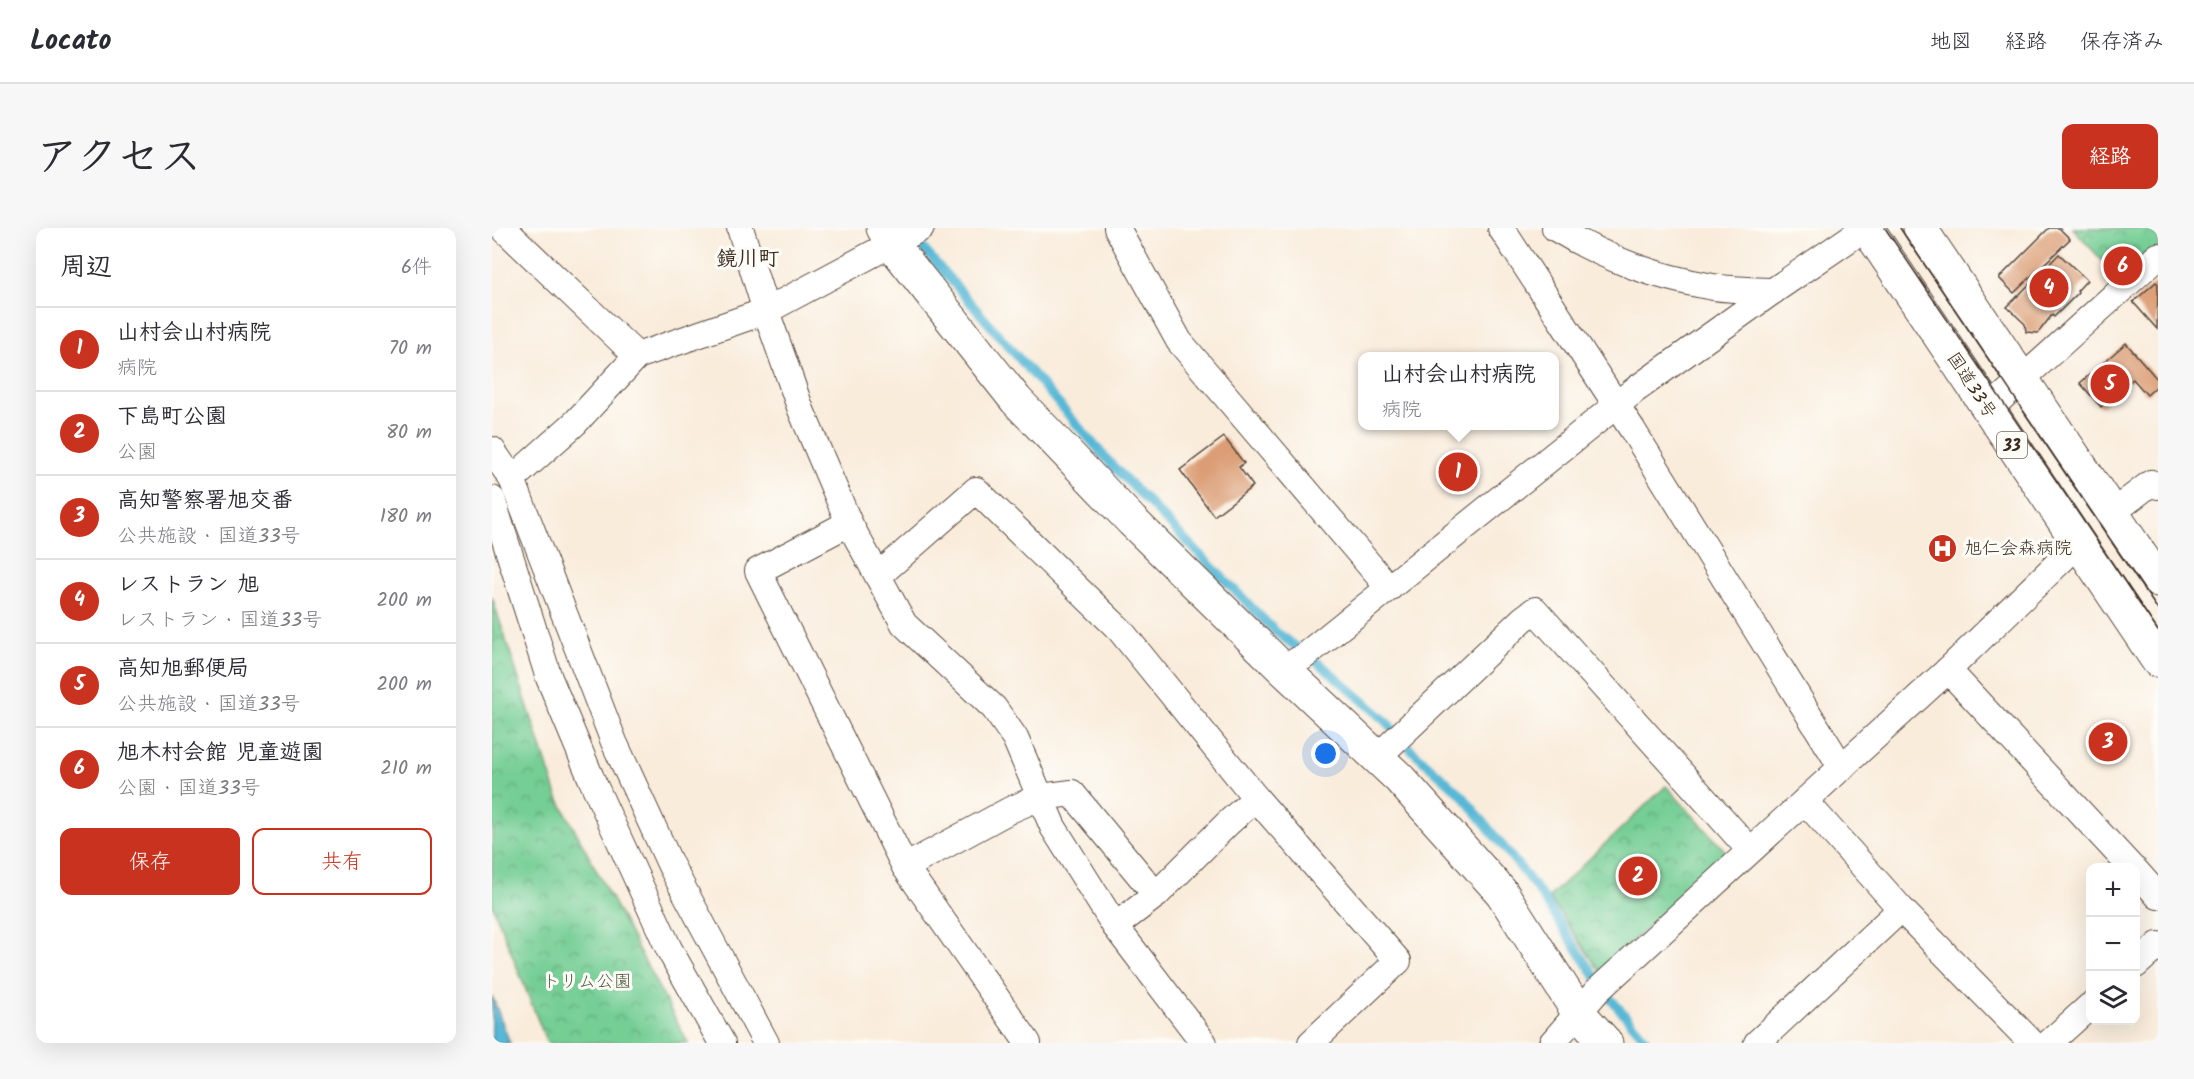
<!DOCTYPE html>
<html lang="ja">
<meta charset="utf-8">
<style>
body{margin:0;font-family:Kalam,"Klee One",sans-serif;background:#f7f7f7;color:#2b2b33}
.controls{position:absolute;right:18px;bottom:18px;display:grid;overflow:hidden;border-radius:12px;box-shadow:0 6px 24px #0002}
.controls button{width:54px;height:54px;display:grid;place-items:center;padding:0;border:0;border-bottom:2px solid #e1e1e2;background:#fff;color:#2b2b33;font:30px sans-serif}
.you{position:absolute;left:834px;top:526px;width:21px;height:21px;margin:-15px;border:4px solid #fff;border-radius:50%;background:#1a73e8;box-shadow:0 0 0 9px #1a73e833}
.badge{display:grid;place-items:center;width:39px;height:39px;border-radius:50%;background:#c8321e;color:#fff;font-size:20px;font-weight:700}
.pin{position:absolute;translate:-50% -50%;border:3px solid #fff;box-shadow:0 2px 6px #0006}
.popup{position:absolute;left:866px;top:124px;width:201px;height:78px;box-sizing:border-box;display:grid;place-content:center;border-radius:12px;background:#fff;filter:drop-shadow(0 2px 4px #0005);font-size:20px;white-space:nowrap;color:#7c7c81}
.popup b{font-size:22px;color:#2b2b33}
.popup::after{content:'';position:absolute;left:50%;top:100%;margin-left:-12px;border:12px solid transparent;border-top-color:#fff}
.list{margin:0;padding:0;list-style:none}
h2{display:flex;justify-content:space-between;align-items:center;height:78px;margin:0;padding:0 24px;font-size:26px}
h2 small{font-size:20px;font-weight:400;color:#7c7c81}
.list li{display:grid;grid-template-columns:39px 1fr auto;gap:18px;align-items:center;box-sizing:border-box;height:84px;padding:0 24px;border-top:2px solid #e1e1e2}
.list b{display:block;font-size:22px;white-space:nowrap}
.list p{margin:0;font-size:20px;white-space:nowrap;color:#7c7c81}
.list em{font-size:20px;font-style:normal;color:#7c7c81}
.actions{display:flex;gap:12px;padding:18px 24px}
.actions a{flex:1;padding:14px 0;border:2px solid #c8321e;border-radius:12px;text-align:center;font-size:21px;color:#c8321e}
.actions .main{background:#c8321e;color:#fff}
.icon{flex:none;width:33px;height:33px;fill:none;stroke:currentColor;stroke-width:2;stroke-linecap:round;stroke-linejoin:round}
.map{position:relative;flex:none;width:1666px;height:815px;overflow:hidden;border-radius:12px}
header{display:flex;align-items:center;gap:36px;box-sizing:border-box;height:84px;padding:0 30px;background:#fff;border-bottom:2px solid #e1e1e2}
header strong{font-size:28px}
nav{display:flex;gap:33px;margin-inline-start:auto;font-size:21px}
.intro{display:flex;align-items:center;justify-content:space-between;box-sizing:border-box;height:144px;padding:0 36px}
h1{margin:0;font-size:42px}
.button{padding:15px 27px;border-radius:12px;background:#c8321e;color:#fff;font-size:21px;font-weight:700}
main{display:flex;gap:36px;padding:0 36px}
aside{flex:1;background:#fff;border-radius:12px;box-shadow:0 6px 24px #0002}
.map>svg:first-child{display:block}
.park{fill:url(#park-crowns);stroke:#587c59;stroke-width:1.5}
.water{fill:#57b8d6;stroke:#49717a;stroke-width:1.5}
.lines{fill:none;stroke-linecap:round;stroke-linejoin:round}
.stream{stroke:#57b8d6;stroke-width:9}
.building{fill:#db9d74}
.minor-casing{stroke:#58473a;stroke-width:28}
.tertiary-casing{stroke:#58473a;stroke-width:35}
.trunk-casing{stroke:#58473a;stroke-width:35}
.minor{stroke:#fff;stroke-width:26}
.tertiary{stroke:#fff;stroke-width:33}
.trunk{stroke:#fff;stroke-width:33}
.tram{stroke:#3b2a1e;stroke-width:1.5}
.tree{fill:#9a9c86}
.labels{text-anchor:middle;stroke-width:6;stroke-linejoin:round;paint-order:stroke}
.shield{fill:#fdfcf7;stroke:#75695f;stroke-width:1.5}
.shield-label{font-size:16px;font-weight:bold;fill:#3b2a1e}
.street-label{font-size:18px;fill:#3b2a1e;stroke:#fdfcf7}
.poi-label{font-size:18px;fill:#3b2a1e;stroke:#fdfcf7;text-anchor:start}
.park-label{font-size:18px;fill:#4c5b41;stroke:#fdfcf7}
.quarter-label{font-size:21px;font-weight:bold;fill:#3b2a1e;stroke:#fdfcf7}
</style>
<header>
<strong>Locato</strong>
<nav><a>地図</a><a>経路</a><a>保存済み</a></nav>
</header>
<div class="intro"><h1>アクセス</h1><a class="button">経路</a></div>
<main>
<aside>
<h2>周辺<small>6件</small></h2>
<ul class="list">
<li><span class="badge">1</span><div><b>山村会山村病院</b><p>病院</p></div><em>70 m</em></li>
<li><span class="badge">2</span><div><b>下島町公園</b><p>公園</p></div><em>80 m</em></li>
<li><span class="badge">3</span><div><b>高知警察署旭交番</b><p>公共施設 · 国道33号</p></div><em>180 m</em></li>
<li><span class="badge">4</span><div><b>レストラン 旭</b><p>レストラン · 国道33号</p></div><em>200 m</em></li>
<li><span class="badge">5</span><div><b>高知旭郵便局</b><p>公共施設 · 国道33号</p></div><em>200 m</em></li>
<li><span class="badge">6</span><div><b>旭木村会館 児童遊園</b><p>公園 · 国道33号</p></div><em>210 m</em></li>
</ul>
<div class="actions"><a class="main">保存</a><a>共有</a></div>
</aside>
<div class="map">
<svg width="1666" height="815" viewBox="0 0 1666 815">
<defs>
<pattern id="park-crowns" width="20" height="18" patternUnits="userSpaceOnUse" patternTransform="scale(1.5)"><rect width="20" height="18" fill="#75ce94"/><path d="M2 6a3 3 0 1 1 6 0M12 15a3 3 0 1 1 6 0" fill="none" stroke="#61a778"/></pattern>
</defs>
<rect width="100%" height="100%" fill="#fdfcf7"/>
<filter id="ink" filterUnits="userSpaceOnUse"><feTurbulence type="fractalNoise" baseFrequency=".0167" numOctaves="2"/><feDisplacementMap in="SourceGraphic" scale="12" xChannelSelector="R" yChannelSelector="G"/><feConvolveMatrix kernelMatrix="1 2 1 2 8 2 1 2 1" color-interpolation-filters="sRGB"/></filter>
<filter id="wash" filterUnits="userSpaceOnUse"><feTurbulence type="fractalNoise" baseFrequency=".008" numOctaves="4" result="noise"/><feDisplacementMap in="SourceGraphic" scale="24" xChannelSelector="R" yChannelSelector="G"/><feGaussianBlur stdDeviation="1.35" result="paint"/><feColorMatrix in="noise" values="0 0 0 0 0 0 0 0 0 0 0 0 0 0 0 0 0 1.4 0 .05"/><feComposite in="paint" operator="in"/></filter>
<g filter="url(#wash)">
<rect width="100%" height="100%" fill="#f9ecdb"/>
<!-- park -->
<g class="park">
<polygon points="1581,0 1666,0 1666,22 1629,54"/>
<polygon points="0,369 65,568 196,815 55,815 0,676"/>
<polygon points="1174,558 1236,626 1108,743 1057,669"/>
</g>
<!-- water -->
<polygon class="water" points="0,768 18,815 0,815"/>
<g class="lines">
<!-- stream -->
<polyline class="stream" points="422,7 429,18 620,237 784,404 833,440 894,493 914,517 971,568 1045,661 1117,769 1157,815"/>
</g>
<g id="blocks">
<!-- building -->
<g class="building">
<polygon points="1557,0 1567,0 1578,11 1522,65 1507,50"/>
<polygon points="1567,26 1595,52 1585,63 1586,65 1562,89 1560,87 1546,105 1534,104 1533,96 1515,79"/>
<polygon points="1664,54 1666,56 1665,101 1641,74"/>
<polygon points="1634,115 1666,152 1666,157 1655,167 1641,151 1609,179 1588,155"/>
<polygon points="732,209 752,235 747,239 761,258 722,288 688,242"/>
</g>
</g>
</g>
<g filter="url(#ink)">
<use href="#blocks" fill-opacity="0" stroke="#58473a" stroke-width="1.5"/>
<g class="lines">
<defs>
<g id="minor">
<polyline points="11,0 145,128 274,83 429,0"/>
<polyline points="248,0 274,83 309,182 357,295 412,396 502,480 523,510 561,599 623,698 712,815"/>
<polyline points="625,0 687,113 897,360"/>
<polyline points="1009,0 1140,201 1350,540"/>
<path d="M1063,0c51,31 100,49 158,59 20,3 40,3 60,4"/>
<polyline points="1496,182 1666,28"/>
<polyline points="0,222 20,251 83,195 145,128"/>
<polyline points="20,251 122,514 179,638 274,815"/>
<polyline points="0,271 57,450 99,550 177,721 230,815"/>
<polyline points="1620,285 1659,255 1666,258"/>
<polyline points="357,295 266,343 413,639"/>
<polyline points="386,348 484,262 628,402 764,570"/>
<polyline points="791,441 811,429 1143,162 1281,63 1373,0"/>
<polyline points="1456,442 1640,640"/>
<polyline points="883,528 896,519 1031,391 1043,382 1258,622"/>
<polyline points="1644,643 1666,668"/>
<polyline points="1409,681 1540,815"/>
<polyline points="623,698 664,667 736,595 764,570 906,733 819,815"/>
<polyline points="1644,737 1666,717"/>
<polyline points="536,815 413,639 518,582 548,569 580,565 664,667"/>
<polyline points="1060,815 1105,763 1456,442 1587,315"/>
<polyline points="1265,815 1409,681 1313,573"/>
<polyline points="1557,815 1598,778"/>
</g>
<polyline id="tertiary" points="391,0 400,16 524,172 640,293 791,441 907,550 1010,665 1086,784 1114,815"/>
<g id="trunk">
<polyline points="1375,0 1666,433"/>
<polyline points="1428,0 1666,353"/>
</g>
</defs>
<!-- minor casing -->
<use href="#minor" class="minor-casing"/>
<!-- tertiary casing -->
<use href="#tertiary" class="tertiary-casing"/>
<!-- trunk casing -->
<use href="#trunk" class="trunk-casing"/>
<!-- minor -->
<use href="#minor" class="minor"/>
<!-- tertiary -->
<use href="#tertiary" class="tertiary"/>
<!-- trunk -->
<use href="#trunk" class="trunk"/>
<!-- tram -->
<g class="tram">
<polyline points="1393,0 1666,403"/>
<polyline points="1408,0 1666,382"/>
</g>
</g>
<!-- trees -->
<circle class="tree" cx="1622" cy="26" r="9"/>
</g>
<!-- icons -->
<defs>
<symbol id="hospital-disc" viewBox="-11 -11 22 22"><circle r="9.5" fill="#c8321e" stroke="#fdfcf7"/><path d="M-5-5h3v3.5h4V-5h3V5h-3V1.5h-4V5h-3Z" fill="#fff"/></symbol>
</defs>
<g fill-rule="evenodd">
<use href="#hospital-disc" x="1434" y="304" width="33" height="33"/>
</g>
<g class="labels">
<!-- shield labels -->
<rect class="shield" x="1505" y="204" width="30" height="26" rx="4.5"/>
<g class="shield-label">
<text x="1520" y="223">33</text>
</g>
<!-- street labels -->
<g class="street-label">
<text transform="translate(1480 157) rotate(57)" y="6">国道33号</text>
</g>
<!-- poi labels -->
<g class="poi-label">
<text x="1472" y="326">旭仁会森病院</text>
</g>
<!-- park labels -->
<g class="park-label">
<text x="95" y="759">トリム公園</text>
</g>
<!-- quarter labels -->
<g class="quarter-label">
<text x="256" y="37">鏡川町</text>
</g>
</g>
</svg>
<div class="controls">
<button>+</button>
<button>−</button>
<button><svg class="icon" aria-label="layers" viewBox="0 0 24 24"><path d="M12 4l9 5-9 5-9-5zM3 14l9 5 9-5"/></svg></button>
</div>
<div class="you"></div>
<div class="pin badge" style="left:966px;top:244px">1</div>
<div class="popup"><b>山村会山村病院</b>病院</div>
<div class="pin badge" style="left:1146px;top:648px">2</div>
<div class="pin badge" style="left:1616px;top:514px">3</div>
<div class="pin badge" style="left:1557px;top:60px">4</div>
<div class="pin badge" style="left:1618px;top:156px">5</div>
<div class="pin badge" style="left:1631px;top:38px">6</div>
</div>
</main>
